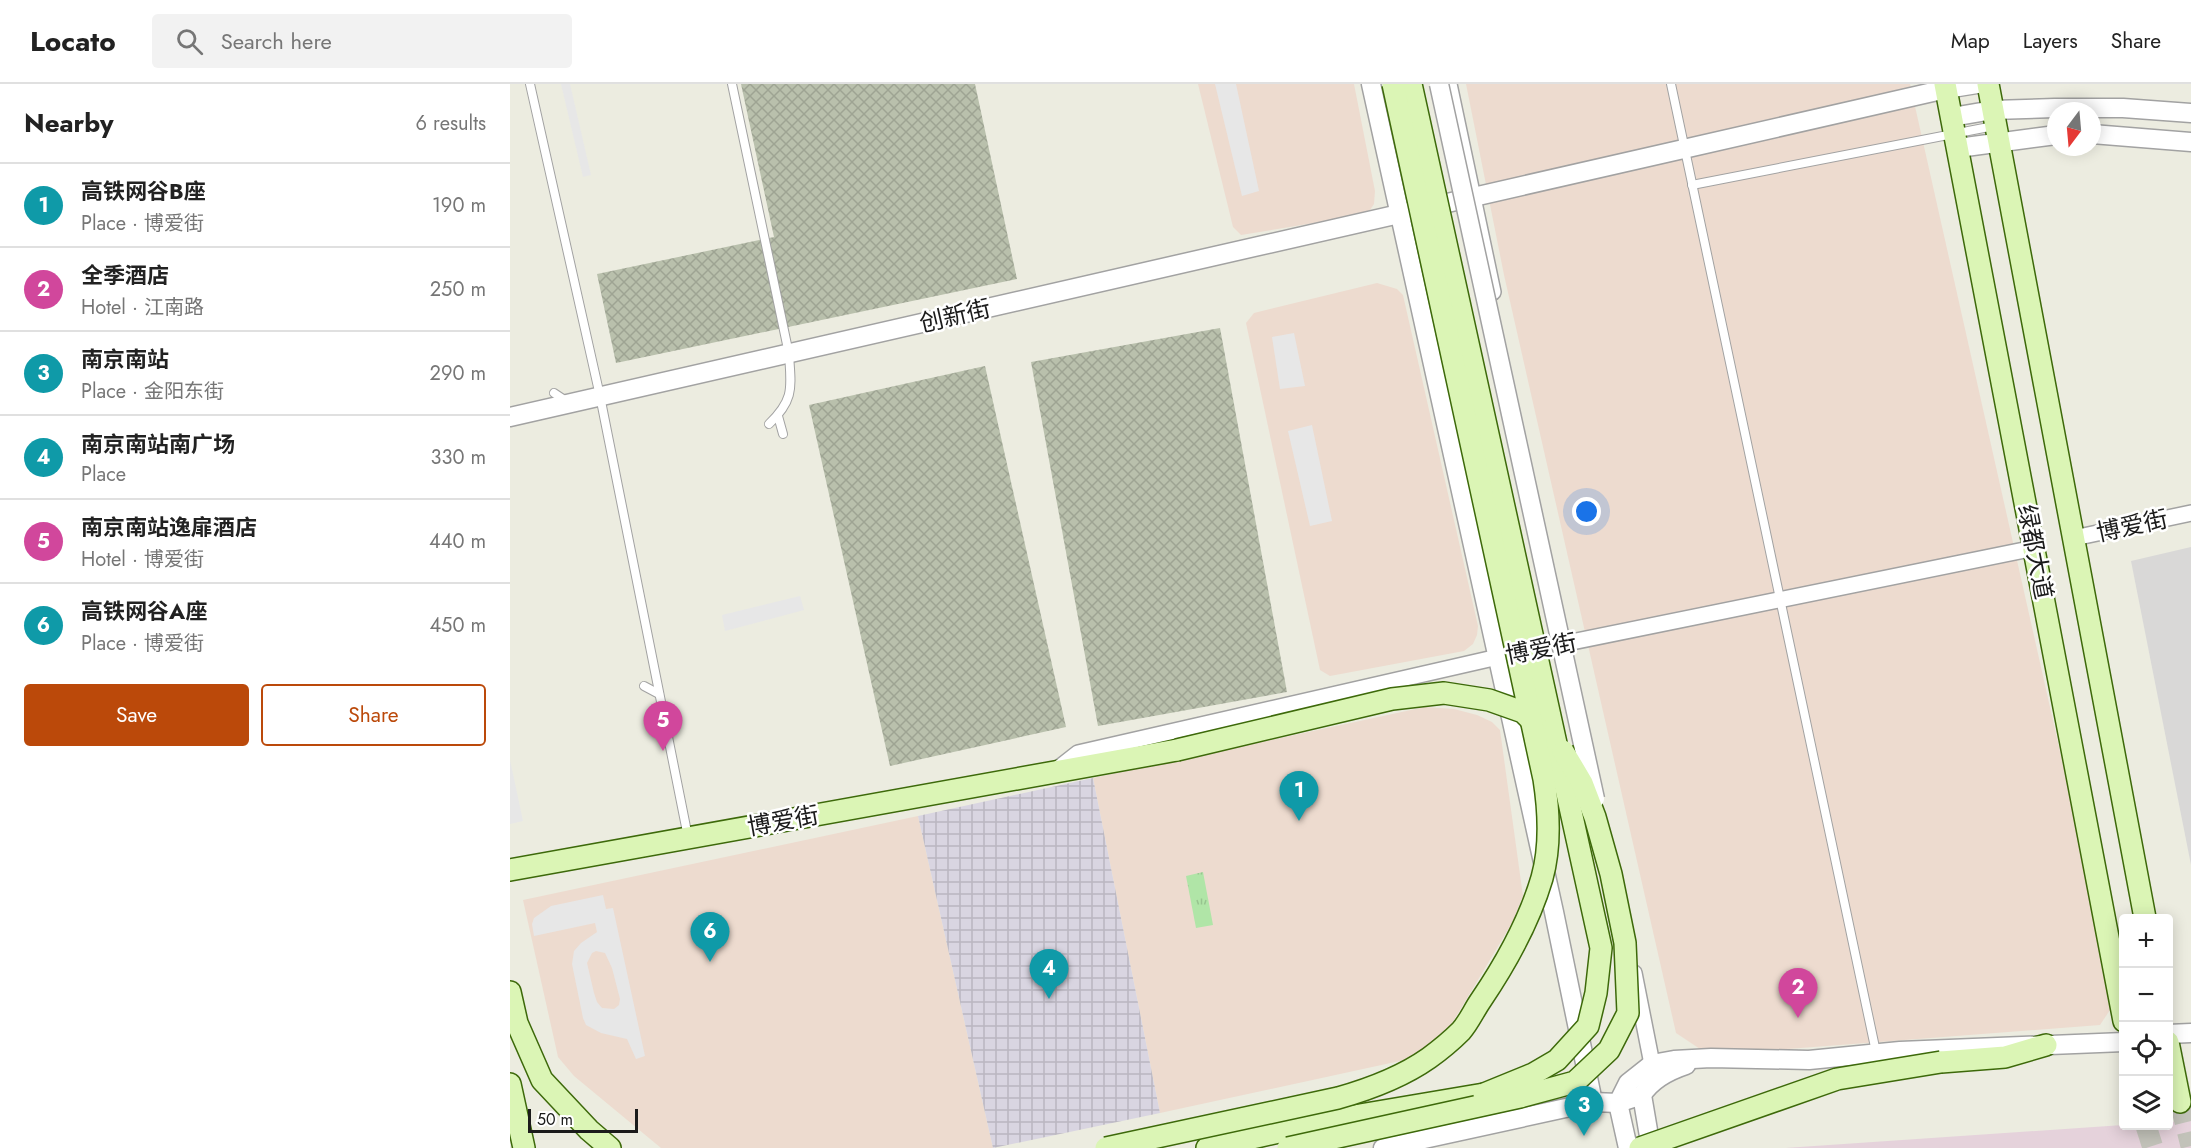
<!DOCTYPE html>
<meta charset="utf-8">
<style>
body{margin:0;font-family:Jost,"Noto Sans SC",sans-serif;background:#f2f2f2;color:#222}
.controls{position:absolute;right:18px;bottom:18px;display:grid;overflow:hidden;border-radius:6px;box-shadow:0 3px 15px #0003}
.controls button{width:54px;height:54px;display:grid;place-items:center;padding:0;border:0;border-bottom:2px solid #e0e0e0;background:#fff;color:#222;font:30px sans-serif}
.compass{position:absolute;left:1537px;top:18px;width:54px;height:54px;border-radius:50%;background:#fff;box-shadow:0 3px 15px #0003;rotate:196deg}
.scale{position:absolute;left:18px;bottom:15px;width:110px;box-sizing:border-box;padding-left:6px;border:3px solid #1b1b1b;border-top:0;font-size:16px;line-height:21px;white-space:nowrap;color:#1b1b1b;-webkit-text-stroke:4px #fff;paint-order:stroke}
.you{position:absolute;left:1077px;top:428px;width:21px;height:21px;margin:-15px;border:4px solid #fff;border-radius:50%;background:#1a73e8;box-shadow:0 0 0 9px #1a73e833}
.badge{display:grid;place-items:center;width:39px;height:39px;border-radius:50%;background:#bb490a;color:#fff;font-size:20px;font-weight:700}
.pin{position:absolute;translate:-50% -50px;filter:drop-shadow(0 2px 3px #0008)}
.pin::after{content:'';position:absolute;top:32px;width:21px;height:18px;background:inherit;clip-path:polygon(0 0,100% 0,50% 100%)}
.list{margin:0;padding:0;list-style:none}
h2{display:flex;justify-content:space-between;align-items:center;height:78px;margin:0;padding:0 24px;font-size:26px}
h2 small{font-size:20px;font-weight:400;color:#767676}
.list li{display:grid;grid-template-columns:39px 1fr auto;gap:18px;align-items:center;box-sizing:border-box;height:84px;padding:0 24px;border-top:2px solid #e0e0e0}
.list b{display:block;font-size:22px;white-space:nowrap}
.list p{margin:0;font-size:20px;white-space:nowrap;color:#767676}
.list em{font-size:20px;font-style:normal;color:#767676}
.actions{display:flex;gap:12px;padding:18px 24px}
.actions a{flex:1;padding:14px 0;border:2px solid #bb490a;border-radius:6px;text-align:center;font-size:21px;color:#bb490a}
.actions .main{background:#bb490a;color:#fff}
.icon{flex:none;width:33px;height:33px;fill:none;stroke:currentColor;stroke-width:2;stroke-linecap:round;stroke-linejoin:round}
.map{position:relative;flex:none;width:1681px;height:1064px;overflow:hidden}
header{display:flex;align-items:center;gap:36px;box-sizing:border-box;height:84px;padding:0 30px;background:#fff;border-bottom:2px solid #e0e0e0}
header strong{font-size:28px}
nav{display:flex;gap:33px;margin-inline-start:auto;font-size:21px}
.search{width:420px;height:54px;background:#f2f2f2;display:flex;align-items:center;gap:15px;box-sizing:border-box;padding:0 21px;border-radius:6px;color:#767676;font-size:22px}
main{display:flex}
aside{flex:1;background:#fff}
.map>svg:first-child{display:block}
.residential{fill:#d9d8d7}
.commercial{fill:#eddbcf}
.industrial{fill:#e5d2db}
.construction{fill:url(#construction-cross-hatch)}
.grass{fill:url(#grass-tufts)}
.parking{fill:#e7e7e7;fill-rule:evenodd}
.plaza{fill:url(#plaza-grid)}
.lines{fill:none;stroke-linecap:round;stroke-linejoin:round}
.secondary-tunnel{stroke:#c2c2b9;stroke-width:21;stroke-dasharray:21 10;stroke-linecap:butt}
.service-casing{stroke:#a2a2a2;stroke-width:10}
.minor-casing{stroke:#a2a2a2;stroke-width:18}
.tertiary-casing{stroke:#a2a2a2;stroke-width:21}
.secondary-casing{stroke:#3d690a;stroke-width:24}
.service{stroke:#fff;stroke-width:8}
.minor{stroke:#fff;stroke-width:15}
.tertiary{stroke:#fff;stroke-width:18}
.secondary{stroke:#dbf5b5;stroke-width:21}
.tertiary-bridge-casing{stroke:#a2a2a2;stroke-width:21;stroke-linecap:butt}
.secondary-bridge-casing{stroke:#3d690a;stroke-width:24;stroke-linecap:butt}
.tertiary-bridge{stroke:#fff;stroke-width:18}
.secondary-bridge{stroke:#dbf5b5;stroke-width:21}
.labels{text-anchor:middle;stroke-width:5;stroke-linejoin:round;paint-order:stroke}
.street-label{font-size:24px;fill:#1b1b1b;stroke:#fff}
</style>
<header>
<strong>Locato</strong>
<div class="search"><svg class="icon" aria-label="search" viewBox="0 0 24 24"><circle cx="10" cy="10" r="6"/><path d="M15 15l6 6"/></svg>Search here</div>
<nav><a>Map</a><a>Layers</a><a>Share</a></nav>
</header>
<main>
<aside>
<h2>Nearby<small>6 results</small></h2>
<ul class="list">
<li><span class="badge" style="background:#0f9aa8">1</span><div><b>高铁网谷B座</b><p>Place · 博爱街</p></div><em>190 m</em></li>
<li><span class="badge" style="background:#d1479c">2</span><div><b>全季酒店</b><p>Hotel · 江南路</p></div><em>250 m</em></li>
<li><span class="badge" style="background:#0f9aa8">3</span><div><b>南京南站</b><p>Place · 金阳东街</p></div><em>290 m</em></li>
<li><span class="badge" style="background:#0f9aa8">4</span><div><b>南京南站南广场</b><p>Place</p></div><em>330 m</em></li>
<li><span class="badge" style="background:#d1479c">5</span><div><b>南京南站逸扉酒店</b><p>Hotel · 博爱街</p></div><em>440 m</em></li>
<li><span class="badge" style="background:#0f9aa8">6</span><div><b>高铁网谷A座</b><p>Place · 博爱街</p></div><em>450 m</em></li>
</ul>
<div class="actions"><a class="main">Save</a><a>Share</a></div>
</aside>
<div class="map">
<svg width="1681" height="1064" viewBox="0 0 1681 1064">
<defs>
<pattern id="construction-cross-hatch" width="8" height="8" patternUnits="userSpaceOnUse" patternTransform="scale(1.5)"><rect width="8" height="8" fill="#b9c0ac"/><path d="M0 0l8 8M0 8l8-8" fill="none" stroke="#9ea493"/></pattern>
<pattern id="grass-tufts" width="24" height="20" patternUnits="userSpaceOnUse" patternTransform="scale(1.5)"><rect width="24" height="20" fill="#b0e5a7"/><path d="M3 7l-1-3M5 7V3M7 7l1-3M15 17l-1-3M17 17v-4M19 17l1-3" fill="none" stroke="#97c48f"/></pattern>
<pattern id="plaza-grid" width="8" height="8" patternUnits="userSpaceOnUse" patternTransform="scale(1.5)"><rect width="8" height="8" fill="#d9d5e1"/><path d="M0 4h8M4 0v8" fill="none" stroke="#bab6c0"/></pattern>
</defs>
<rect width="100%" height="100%" fill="#ecece0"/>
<!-- residential -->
<polygon class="residential" points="1681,463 1681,781 1621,477"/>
<!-- commercial -->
<g class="commercial">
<polygon points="688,0 844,0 865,107 864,120 860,126 852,131 731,151 723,143"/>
<polygon points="956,0 1400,0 1606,917 1590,941 1199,971 1166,949 994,191"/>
<polygon points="867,199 887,205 893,211 968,542 967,551 963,560 954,567 820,592 810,586 736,239 744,229"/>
<polygon points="915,623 944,625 967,631 982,638 990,646 1013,812 1002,839 941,941 919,965 899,975 650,1029 583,694"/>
<polygon points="408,732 483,1064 151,1064 64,992 48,973 13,816"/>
</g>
<!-- industrial -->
<polygon class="industrial" points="1681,1036 1681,1064 1275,1064 1613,1041 1658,1042 1659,1038"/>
<!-- construction -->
<g class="construction">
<polygon points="231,0 465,0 507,195 106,279 87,190 264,153"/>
<polygon points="710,244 777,608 588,642 521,278"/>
<polygon points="475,282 556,643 380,682 299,321"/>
</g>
<!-- grass -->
<polygon class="grass" points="693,788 703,841 686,844 676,792"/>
<!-- parking -->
<g class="parking">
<polygon points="51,0 60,0 81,91 73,93"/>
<polygon points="705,0 726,0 749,107 732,112"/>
<polygon points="784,249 795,302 770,305 762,253"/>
<polygon points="802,341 822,437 800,442 778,347"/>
<polygon points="290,512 294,526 215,547 212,531"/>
<polygon points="0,676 13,737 0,740"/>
<path d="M93,811l3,14 7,-1 32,148 -9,3 -9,-20 -26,-6 -15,-8 -3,-7 -11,-54 2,-13 7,-8 16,-11 -2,-9 -61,13 -2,-12 2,-6 17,-12zM86,867l9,2 7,15 8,31 -1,6 -5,4 -12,-1 -5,-6 -3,-9 -7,-30 5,-10z"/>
</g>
<!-- plaza -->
<polygon class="plaza" points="583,694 650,1029 483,1064 408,732"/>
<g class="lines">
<!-- secondary-tunnel -->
<g class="secondary-tunnel">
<polyline points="1670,1018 1681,1062"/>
<polyline points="1636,1042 1643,1064"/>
</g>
<defs>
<g id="service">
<polyline points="20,0 90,312 178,753"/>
<path d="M222,0l57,270c2,33 6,45 -20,70"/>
<polyline points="1161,0 1366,968"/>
<polyline points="1182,101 1484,42"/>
<polyline points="44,309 56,317"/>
<polyline points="268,332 273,350"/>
<polyline points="134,602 149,610"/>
</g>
<g id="minor">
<polyline points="939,0 983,208"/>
<polyline points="1564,454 1681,429"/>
<polyline points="545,687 568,669 988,573 1524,464"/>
<polyline points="1124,889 1142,980 1148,987"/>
</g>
<g id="tertiary">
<polyline points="861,0 1044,828 1083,1018"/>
<polyline points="1442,33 1483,26 1545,24 1613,24 1681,29"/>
<polyline points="1582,50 1681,58"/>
<polyline points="1448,64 1546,51"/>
<polyline points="0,333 1436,5 1467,0"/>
<polyline points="1658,950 1681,949"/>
<polyline points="873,1064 1083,1018 1108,1019 1132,1011"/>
<polyline points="1118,1064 1108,1019 1118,999 1142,980 1164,976 1201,974 1299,976 1390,967 1614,958"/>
<path d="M1141,1064l-9,-53c10,-16 26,-24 44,-30"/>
</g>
<g id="secondary">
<polyline points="1435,0 1614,937"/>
<polyline points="1478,0 1635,834"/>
<polyline points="0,786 667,666"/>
<polyline points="0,908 7,939 32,996 79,1046 100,1064"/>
<polyline points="1658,958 1670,1018"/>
<polyline points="1431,978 1495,973 1536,961"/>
<polyline points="0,1000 14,1064"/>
<polyline points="697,1064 832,1034 974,1010"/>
</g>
</defs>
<!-- service casing -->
<use href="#service" class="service-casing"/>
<!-- minor casing -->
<use href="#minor" class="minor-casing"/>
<!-- tertiary casing -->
<use href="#tertiary" class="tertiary-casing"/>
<!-- secondary casing -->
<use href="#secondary" class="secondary-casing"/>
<!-- service -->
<use href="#service" class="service"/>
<!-- minor -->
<use href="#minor" class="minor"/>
<!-- tertiary -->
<use href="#tertiary" class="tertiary"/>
<!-- secondary -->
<use href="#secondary" class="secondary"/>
<defs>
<polyline id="tertiary-bridge" points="929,0 1085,715"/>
<g id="secondary-bridge">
<polyline points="901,0 1091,864 1086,909 1078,942 1047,976 1023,990 974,1010"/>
<polyline points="667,666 882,615 934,609 979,616 1013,628 1026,641"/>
<path d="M596,1064l232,-50c32,-9 64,-21 91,-40 11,-8 23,-18 32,-27 8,-9 13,-21 20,-31 25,-37 48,-78 61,-122 9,-32 7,-67 2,-99l-151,-695"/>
<polyline points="778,1064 1010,1013 1065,998 1099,966 1118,929 1115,859 1101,790 1085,733 1072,699 1053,667"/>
<polyline points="1130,1064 1327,995 1431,978"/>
</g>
</defs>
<!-- tertiary-bridge casing -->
<use href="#tertiary-bridge" class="tertiary-bridge-casing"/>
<!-- secondary-bridge casing -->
<use href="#secondary-bridge" class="secondary-bridge-casing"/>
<!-- tertiary-bridge -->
<use href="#tertiary-bridge" class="tertiary-bridge"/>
<!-- secondary-bridge -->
<use href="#secondary-bridge" class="secondary-bridge"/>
</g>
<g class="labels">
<!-- street labels -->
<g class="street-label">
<text transform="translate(445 232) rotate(-13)" y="8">创新街</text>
<text transform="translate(1622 442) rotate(-12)" y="8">博爱街</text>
<text transform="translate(1525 468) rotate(79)" y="8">绿都大道</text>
<text transform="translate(1031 565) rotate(-11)" y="8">博爱街</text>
<text transform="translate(273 737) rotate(-10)" y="8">博爱街</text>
</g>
</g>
</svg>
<div class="controls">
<button>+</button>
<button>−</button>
<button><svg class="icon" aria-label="locate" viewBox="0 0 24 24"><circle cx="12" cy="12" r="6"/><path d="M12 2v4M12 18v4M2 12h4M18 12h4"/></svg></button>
<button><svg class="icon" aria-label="layers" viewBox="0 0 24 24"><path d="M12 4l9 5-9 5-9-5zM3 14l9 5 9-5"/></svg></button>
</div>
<svg class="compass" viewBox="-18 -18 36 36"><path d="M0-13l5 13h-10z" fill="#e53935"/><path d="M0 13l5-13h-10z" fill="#767676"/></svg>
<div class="scale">50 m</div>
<div class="you"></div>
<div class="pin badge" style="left:789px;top:737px;background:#0f9aa8">1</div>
<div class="pin badge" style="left:1288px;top:934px;background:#d1479c">2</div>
<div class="pin badge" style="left:1074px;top:1052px;background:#0f9aa8">3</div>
<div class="pin badge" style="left:539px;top:915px;background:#0f9aa8">4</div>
<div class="pin badge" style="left:153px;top:667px;background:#d1479c">5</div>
<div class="pin badge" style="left:200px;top:878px;background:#0f9aa8">6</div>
</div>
</main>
